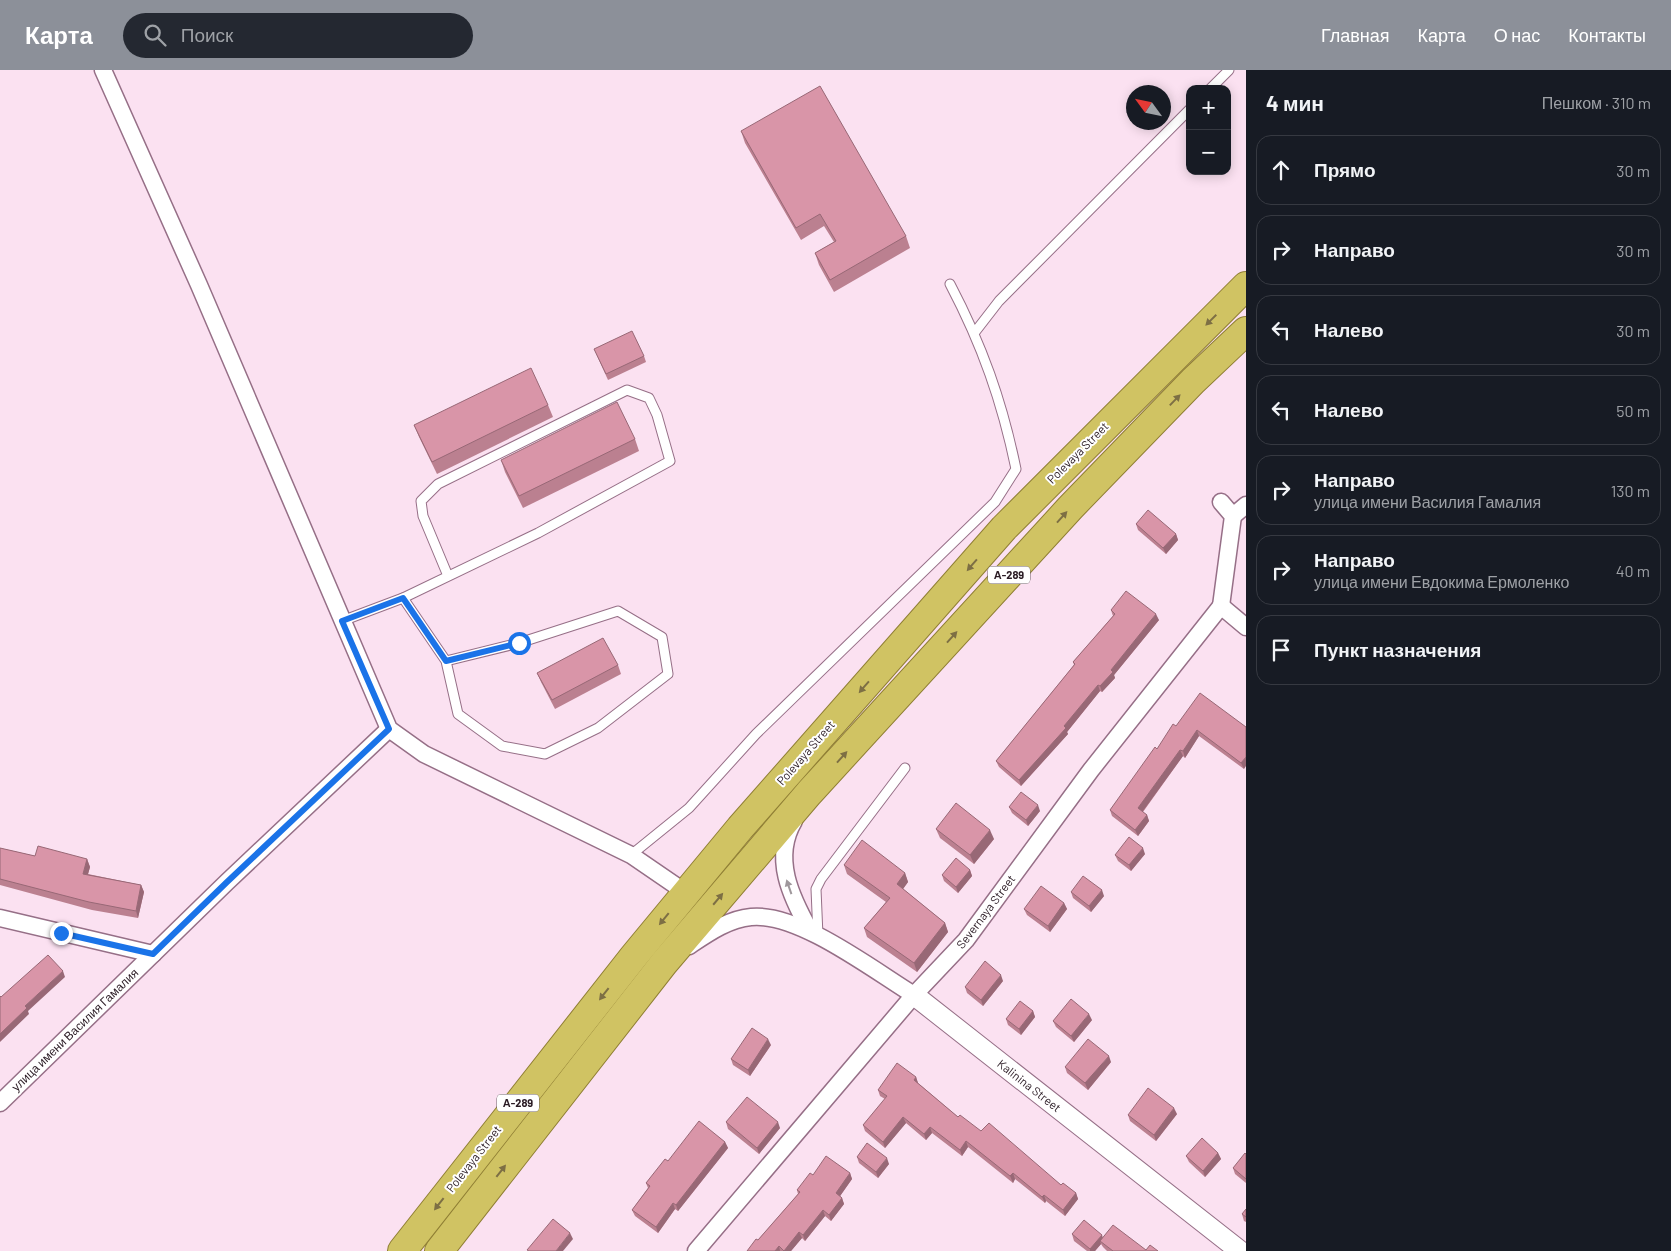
<!DOCTYPE html>
<html lang="ru">
<meta charset="utf-8">
<style>
body{margin:0;font-family:Barlow,sans-serif;background:#242831;color:#f1f3f6}
.controls{position:absolute;right:15px;top:15px;display:grid;overflow:hidden;border-radius:10px;box-shadow:0 2px 12px #0003}
.controls button{width:45px;height:45px;display:grid;place-items:center;padding:0;border:0;border-bottom:1px solid #363941;background:#171b24;color:#f1f3f6;font:25px sans-serif}
.compass{position:absolute;left:1126px;top:15px;width:45px;height:45px;border-radius:50%;background:#171b24;box-shadow:0 2px 12px #0003;rotate:303deg}
.stop{position:absolute;width:15px;height:15px;margin:-11px;border:4px solid #1a73e8;border-radius:50%;background:#fff}
.stop.end{background:#1a73e8;border-color:#fff;box-shadow:0 1px 5px #0008}
.list{margin:0;padding:0;list-style:none}
h2{display:flex;justify-content:space-between;align-items:center;height:65px;margin:0;padding:0 20px;font-size:21px}
h2 small{font-size:16px;font-weight:400;color:#9ea1a6}
.list li{display:grid;grid-template-columns:32px 1fr auto;gap:15px;align-items:center;box-sizing:border-box;height:70px;margin:0 10px 10px;padding:0 10px;border:1px solid #363941;border-radius:15px}
.list b{display:block;font-size:19px;white-space:nowrap}
.list p{margin:0;font-size:16px;white-space:nowrap;color:#9ea1a6}
.list em{font-size:16px;font-style:normal;color:#9ea1a6}
.icon{flex:none;width:28px;height:28px;fill:none;stroke:currentColor;stroke-width:2;stroke-linecap:round;stroke-linejoin:round}
.map{position:relative;flex:none;width:1246px;height:1181px;overflow:hidden}
header{display:flex;align-items:center;gap:30px;box-sizing:border-box;height:70px;padding:0 25px;background:#8c9099;color:#fff}
header strong{font-size:24px}
nav{display:flex;gap:28px;margin-inline-start:auto;font-size:18px}
.search{width:350px;height:45px;background:#242831;display:flex;align-items:center;gap:12px;box-sizing:border-box;padding:0 18px;border-radius:28px;color:#9ea1a6;font-size:19px}
main{display:flex}
aside{flex:1;background:#171b24}
.map>svg:first-child{display:block}
.lines{fill:none;stroke-linecap:round;stroke-linejoin:round}
.service-casing{stroke:#966f87;stroke-width:11}
.minor-casing{stroke:#966f87;stroke-width:19}
.tertiary-casing{stroke:#966f87;stroke-width:22}
.trunk-casing{stroke:#8f7e34;stroke-width:30}
.service{stroke:#fff;stroke-width:9}
.minor{stroke:#fff;stroke-width:16}
.tertiary{stroke:#fff;stroke-width:20}
.trunk{stroke:#d0c363;stroke-width:28}
.wall{fill:#bb8090}
.shaded-wall{fill:#986876}
.building{fill:#d995a8;stroke:#986876}
.oneway{fill:#7d6f44}
.oneway2{fill:#9f989c}
.route{stroke:#1a73e8;stroke-width:6}
.labels{text-anchor:middle;stroke-width:4;stroke-linejoin:round;paint-order:stroke}
.shield{fill:#fff;stroke:#6a5f66;stroke-width:1}
.shield-label{font-size:11px;font-weight:bold;fill:#2a1b24}
.street-label{font-size:12px;fill:#2a1b24;stroke:#fff}
</style>
<header>
<strong>Карта</strong>
<div class="search"><svg class="icon" aria-label="search" viewBox="0 0 24 24"><circle cx="10" cy="10" r="6"/><path d="M15 15l6 6"/></svg>Поиск</div>
<nav><a>Главная</a><a>Карта</a><a>О нас</a><a>Контакты</a></nav>
</header>
<main>
<div class="map">
<svg width="1246" height="1181" viewBox="0 0 1246 1181">
<rect width="100%" height="100%" fill="#fbe1f1"/>
<g class="lines">
<defs>
<g id="service">
<polyline points="1210,19 1229,0"/>
<polyline points="975,262 999,231 1190,39"/>
<polyline points="403,528 538,463 670,391 657,345 649,328 627,320 438,414 421,431 423,446 448,506"/>
<polyline points="342,551 403,528 446,591 458,644 502,676 545,684 598,658 668,604 662,567 618,541 519,573 446,591"/>
<path d="M631,785l58,-47 67,-74 239,-232 21,-33c-14,-68 -34,-124 -66,-185"/>
<polyline points="818,866 816,819 821,809 905,698"/>
</g>
<g id="minor">
<polyline points="103,0 199,215 389,659 424,684 631,785 685,822"/>
<polyline points="1221,432 1233,446 1221,536"/>
<polyline points="1233,446 1246,435"/>
<polyline points="1221,536 1246,557"/>
<path d="M794,751c-22,37 -3,76 16,110"/>
<polyline points="0,848 153,884"/>
<path d="M689,876c18,-12 39,-27 62,-29 47,-5 122,53 163,78"/>
<polyline points="0,1033 227,812 389,659"/>
<polyline points="696,1181 914,925 966,870 1091,700 1221,536"/>
</g>
<polyline id="tertiary" points="914,925 1240,1181"/>
<g id="trunk">
<polyline points="402,1181 634,886 740,758 1004,458 1246,216"/>
<polyline points="439,1181 664,893 809,723 1070,438 1193,311 1246,261"/>
</g>
</defs>
<!-- service casing -->
<use href="#service" class="service-casing"/>
<!-- minor casing -->
<use href="#minor" class="minor-casing"/>
<!-- tertiary casing -->
<use href="#tertiary" class="tertiary-casing"/>
<!-- trunk casing -->
<use href="#trunk" class="trunk-casing"/>
<!-- service -->
<use href="#service" class="service"/>
<!-- minor -->
<use href="#minor" class="minor"/>
<!-- tertiary -->
<use href="#tertiary" class="tertiary"/>
<!-- trunk -->
<use href="#trunk" class="trunk"/>
</g>
<!-- wall -->
<g class="wall">
<polygon points="741,61 906,166 910,178 834,222 819,195 815,183 834,172 824,156 801,170 745,73"/>
<polygon points="594,279 644,286 646,292 608,310"/>
<polygon points="548,335 553,347 437,404 419,367 414,355"/>
<polygon points="635,369 639,381 523,438 505,402 501,390"/>
<polygon points="1136,454 1176,464 1178,470 1166,484 1138,460"/>
<polygon points="1111,540 1159,550 1114,605 1115,608 1102,622 1100,621 1067,662 1068,664 1021,716 999,697 996,691 1074,595 1073,592 1113,546"/>
<polygon points="618,595 621,604 555,639 541,612 537,603"/>
<polygon points="1176,656 1246,657 1244,699 1199,666 1185,688 1183,686 1143,742 1147,745 1149,751 1138,766 1112,746 1110,740"/>
<polygon points="1009,737 1040,741 1028,756 1012,743"/>
<polygon points="936,759 994,769 974,794 940,768"/>
<polygon points="0,778 35,786 87,789 90,797 88,804 141,815 144,822 138,848 92,840 0,815"/>
<polygon points="1145,784 1131,801 1118,791 1115,785"/>
<polygon points="844,795 905,803 908,812 903,819 945,853 948,862 917,902 867,867 864,858 886,832 847,804"/>
<polygon points="970,800 972,806 958,823 944,811 942,805"/>
<polygon points="1071,822 1104,826 1091,842 1073,828"/>
<polygon points="1064,833 1067,839 1050,862 1027,845 1024,839"/>
<polygon points="1003,911 983,936 967,923 965,917"/>
<polygon points="1033,941 1035,947 1021,965 1008,955 1006,949"/>
<polygon points="1092,950 1074,972 1056,957 1053,951"/>
<polygon points="771,975 750,1006 733,995 731,989"/>
<polygon points="1111,992 1088,1020 1067,1003 1065,997"/>
<polygon points="916,1007 918,1013 958,1047 1061,1115 1076,1123 1078,1129 1065,1146 1046,1131 1045,1133 1015,1109 1013,1113 968,1077 962,1086 932,1063 926,1070 906,1053 885,1078 865,1061 863,1055 885,1029 880,1026 878,1020"/>
<polygon points="1177,1044 1156,1071 1130,1051 1128,1045"/>
<polygon points="726,1052 780,1058 759,1084 728,1059"/>
<polygon points="725,1072 728,1078 678,1141 675,1139 658,1163 635,1146 632,1140 648,1118 646,1113 668,1091"/>
<polygon points="1218,1083 1221,1089 1205,1107 1189,1092 1186,1086"/>
<polygon points="1246,1084 1246,1113 1235,1104 1233,1098"/>
<polygon points="857,1087 889,1094 878,1108 859,1093"/>
<polygon points="850,1103 852,1109 840,1126 842,1128 844,1134 831,1151 825,1146 805,1171 802,1168 791,1181 747,1181 758,1170 798,1124 797,1120 813,1105"/>
<polygon points="1246,1139 1246,1152 1244,1151 1242,1144"/>
<polygon points="1072,1164 1103,1168 1146,1180 1158,1181 1107,1181 1103,1177 1101,1174 1095,1181 1087,1181 1074,1171"/>
</g>
<!-- shaded-wall -->
<g class="shaded-wall">
<polygon points="1176,464 1178,470 1166,484 1163,478"/>
<polygon points="1156,544 1159,550 1114,605 1115,608 1102,622 1100,616 1111,600"/>
<polygon points="1098,615 1100,621 1067,662 1068,664 1021,716 1019,710 1064,656"/>
<polygon points="1197,660 1199,666 1185,688 1183,681"/>
<polygon points="1180,680 1183,686 1140,745 1138,738"/>
<polygon points="1246,687 1246,696 1244,699 1241,693"/>
<polygon points="1038,735 1040,741 1028,756 1026,750"/>
<polygon points="1147,745 1149,751 1138,766 1135,760"/>
<polygon points="990,760 994,769 974,794 970,785"/>
<polygon points="1143,778 1145,784 1131,801 1129,795"/>
<polygon points="87,789 90,797 86,811 83,804"/>
<polygon points="970,800 972,806 958,823 956,817"/>
<polygon points="905,803 908,812 900,823 897,814"/>
<polygon points="141,815 144,822 138,848 136,841"/>
<polygon points="1102,820 1104,826 1091,842 1089,836"/>
<polygon points="1064,833 1067,839 1050,862 1048,856"/>
<polygon points="945,853 948,862 917,902 914,893"/>
<polygon points="63,901 65,907 28,941 29,944 0,972 0,964 25,936"/>
<polygon points="1001,905 1003,911 983,936 981,930"/>
<polygon points="1033,941 1035,947 1021,965 1019,959"/>
<polygon points="1089,944 1092,950 1074,972 1071,966"/>
<polygon points="768,969 771,975 750,1006 748,1000"/>
<polygon points="1109,986 1111,992 1088,1020 1085,1013"/>
<polygon points="916,1007 918,1013 916,1016 914,1010"/>
<polygon points="1174,1038 1177,1044 1156,1071 1154,1065"/>
<polygon points="903,1047 906,1053 885,1078 883,1072"/>
<polygon points="778,1052 780,1058 759,1084 757,1078"/>
<polygon points="930,1057 932,1063 926,1070 924,1064"/>
<polygon points="966,1071 968,1077 962,1086 960,1080"/>
<polygon points="725,1072 728,1078 678,1141 676,1135"/>
<polygon points="1218,1083 1221,1089 1205,1107 1203,1101"/>
<polygon points="887,1088 889,1094 878,1108 876,1102"/>
<polygon points="850,1103 852,1109 838,1129 836,1123"/>
<polygon points="1013,1103 1015,1109 1013,1113 1010,1106"/>
<polygon points="1076,1123 1078,1129 1065,1146 1063,1140"/>
<polygon points="1044,1125 1046,1131 1045,1133 1042,1127"/>
<polygon points="842,1128 844,1134 831,1151 829,1145"/>
<polygon points="673,1133 675,1139 658,1163 656,1157"/>
<polygon points="823,1140 825,1146 805,1171 803,1165"/>
<polygon points="799,1162 802,1168 791,1181 784,1181"/>
<polygon points="570,1163 573,1169 563,1181 556,1181"/>
<polygon points="1102,1165 1104,1171 1100,1171 1101,1174 1095,1181 1090,1181 1090,1179"/>
<polygon points="779,1176 780,1181 775,1181"/>
</g>
<!-- building -->
<g class="building">
<polygon points="820,16 906,166 830,210 815,183 836,171 820,144 796,158 741,61"/>
<polygon points="632,261 644,286 606,304 594,279"/>
<polygon points="531,298 548,335 432,392 414,355"/>
<polygon points="617,332 635,369 519,426 501,390"/>
<polygon points="1148,440 1176,464 1163,478 1136,454"/>
<polygon points="1126,521 1156,544 1111,600 1113,602 1100,616 1098,615 1064,656 1066,658 1019,710 996,691 1075,594 1073,592 1115,544 1111,540"/>
<polygon points="603,568 618,595 552,630 537,603"/>
<polygon points="1200,623 1246,657 1246,687 1241,693 1197,660 1183,681 1180,680 1138,738 1147,745 1135,760 1110,740 1155,677 1157,679 1173,654 1176,656"/>
<polygon points="1021,722 1038,735 1026,750 1009,737"/>
<polygon points="956,733 990,760 970,785 936,759"/>
<polygon points="1129,767 1143,778 1129,795 1115,785"/>
<polygon points="862,770 905,803 897,814 945,853 914,893 864,858 890,828 844,795"/>
<polygon points="38,776 87,789 83,804 141,815 136,841 89,832 0,809 0,778 35,786"/>
<polygon points="956,788 970,800 956,817 942,805"/>
<polygon points="1083,806 1102,820 1089,836 1071,822"/>
<polygon points="1041,816 1064,833 1048,856 1024,839"/>
<polygon points="48,885 63,901 25,936 27,938 0,964 0,926 1,927"/>
<polygon points="985,891 1001,905 981,930 965,917"/>
<polygon points="1071,929 1089,944 1071,966 1053,951"/>
<polygon points="1020,931 1033,941 1019,959 1006,949"/>
<polygon points="752,958 768,969 748,1000 731,989"/>
<polygon points="1088,969 1109,986 1085,1013 1065,997"/>
<polygon points="897,993 916,1007 914,1010 958,1047 960,1045 981,1061 989,1053 1061,1115 1063,1113 1076,1123 1063,1140 1044,1125 1042,1127 1013,1103 1010,1106 966,1071 960,1080 930,1057 924,1064 903,1047 883,1072 863,1055 887,1026 878,1020"/>
<polygon points="1148,1018 1174,1038 1154,1065 1128,1045"/>
<polygon points="747,1027 778,1052 757,1078 726,1052"/>
<polygon points="699,1051 725,1072 676,1135 673,1133 656,1157 632,1140 650,1116 646,1113 665,1089 668,1091"/>
<polygon points="1202,1068 1218,1083 1203,1101 1186,1086"/>
<polygon points="867,1073 887,1088 876,1102 857,1087"/>
<polygon points="1245,1083 1246,1084 1246,1109 1233,1098"/>
<polygon points="826,1086 850,1103 836,1123 842,1128 829,1145 823,1140 803,1165 799,1162 784,1181 779,1176 775,1181 747,1181 756,1169 758,1170 800,1122 797,1120 810,1103 813,1105"/>
<polygon points="1246,1139 1246,1147 1242,1144"/>
<polygon points="553,1149 570,1163 556,1181 529,1181 527,1180"/>
<polygon points="1084,1150 1102,1165 1090,1179 1072,1164"/>
<polygon points="1113,1155 1146,1180 1150,1175 1158,1181 1113,1181 1100,1171"/>
</g>
<!-- one-way arrows -->
<defs><path id="oneway-solid" d="M-6-.8H1V-3.2L6.5 0L1 3.2V.8H-6Z" transform="scale(1.25)"/></defs>
<g class="oneway">
<use href="#oneway-solid" transform="translate(1211 250) rotate(135)"/>
<use href="#oneway-solid" transform="translate(1175 330) rotate(-46)"/>
<use href="#oneway-solid" transform="translate(1062 447) rotate(-48)"/>
<use href="#oneway-solid" transform="translate(972 495) rotate(131)"/>
<use href="#oneway-solid" transform="translate(952 567) rotate(-48)"/>
<use href="#oneway-solid" transform="translate(864 617) rotate(131)"/>
<use href="#oneway-solid" transform="translate(842 687) rotate(-48)"/>
<use href="#oneway-solid" transform="translate(718 829) rotate(-50)"/>
<use href="#oneway-solid" transform="translate(664 849) rotate(129)"/>
<use href="#oneway-solid" transform="translate(604 924) rotate(128)"/>
<use href="#oneway-solid" transform="translate(501 1101) rotate(-52)"/>
<use href="#oneway-solid" transform="translate(439 1134) rotate(128)"/>
</g>
<use class="oneway2" href="#oneway-solid" transform="translate(789 817) rotate(-109)"/>
<g class="lines">
<!-- route -->
<polyline class="route" points="61,863 153,884 227,812 389,659 342,551 403,528 446,591 519,573"/>
</g>
<g class="labels">
<!-- shield labels -->
<g class="shield">
<rect x="988" y="496.5" width="42" height="17" rx="4"/>
<rect x="497" y="1024.5" width="42" height="17" rx="4"/>
</g>
<g class="shield-label">
<text x="1009" y="509">А-289</text>
<text x="518" y="1037">А-289</text>
</g>
<!-- street labels -->
<g class="street-label">
<text transform="translate(1078 383) rotate(-45)" y="4">Polevaya Street</text>
<text transform="translate(806 683) rotate(-49)" y="4">Polevaya Street</text>
<text transform="translate(986 842) rotate(-53)" y="4">Severnaya Street</text>
<text transform="translate(75 960) rotate(-44)" y="4">улица имени Василия Гамалия</text>
<text transform="translate(1029 1016) rotate(38)" y="4">Kalinina Street</text>
<text transform="translate(474 1089) rotate(-52)" y="4">Polevaya Street</text>
</g>
</g>
</svg>
<div class="controls">
<button>+</button>
<button>−</button>
</div>
<svg class="compass" viewBox="-18 -18 36 36"><path d="M0-13l5 13h-10z" fill="#e53935"/><path d="M0 13l5-13h-10z" fill="#9ea1a6"/></svg>
<div class="stop" style="left:519px;top:573px"></div>
<div class="stop end" style="left:61px;top:863px"></div>
</div>
<aside>
<h2>4 мин<small>Пешком · 310 m</small></h2>
<ul class="list">
<li><svg class="icon" aria-label="ahead" viewBox="0 0 24 24"><path d="M12 20V5M6 11l6-6 6 6"/></svg><div><b>Прямо</b></div><em>30 m</em></li>
<li><svg class="icon" aria-label="right" viewBox="0 0 24 24"><path d="M7 20v-9h11M14 6l5 5-5 5"/></svg><div><b>Направо</b></div><em>30 m</em></li>
<li><svg class="icon" aria-label="left" viewBox="0 0 24 24"><path d="M17 20v-9H6M10 6l-5 5 5 5"/></svg><div><b>Налево</b></div><em>30 m</em></li>
<li><svg class="icon" aria-label="left" viewBox="0 0 24 24"><path d="M17 20v-9H6M10 6l-5 5 5 5"/></svg><div><b>Налево</b></div><em>50 m</em></li>
<li><svg class="icon" aria-label="right" viewBox="0 0 24 24"><path d="M7 20v-9h11M14 6l5 5-5 5"/></svg><div><b>Направо</b><p>улица имени Василия Гамалия</p></div><em>130 m</em></li>
<li><svg class="icon" aria-label="right" viewBox="0 0 24 24"><path d="M7 20v-9h11M14 6l5 5-5 5"/></svg><div><b>Направо</b><p>улица имени Евдокима Ермоленко</p></div><em>40 m</em></li>
<li><svg class="icon" aria-label="arrive" viewBox="0 0 24 24"><path d="M6 21V4h12l-3 4 3 4H6"/></svg><div><b>Пункт назначения</b></div></li>
</ul>
</aside>
</main>
